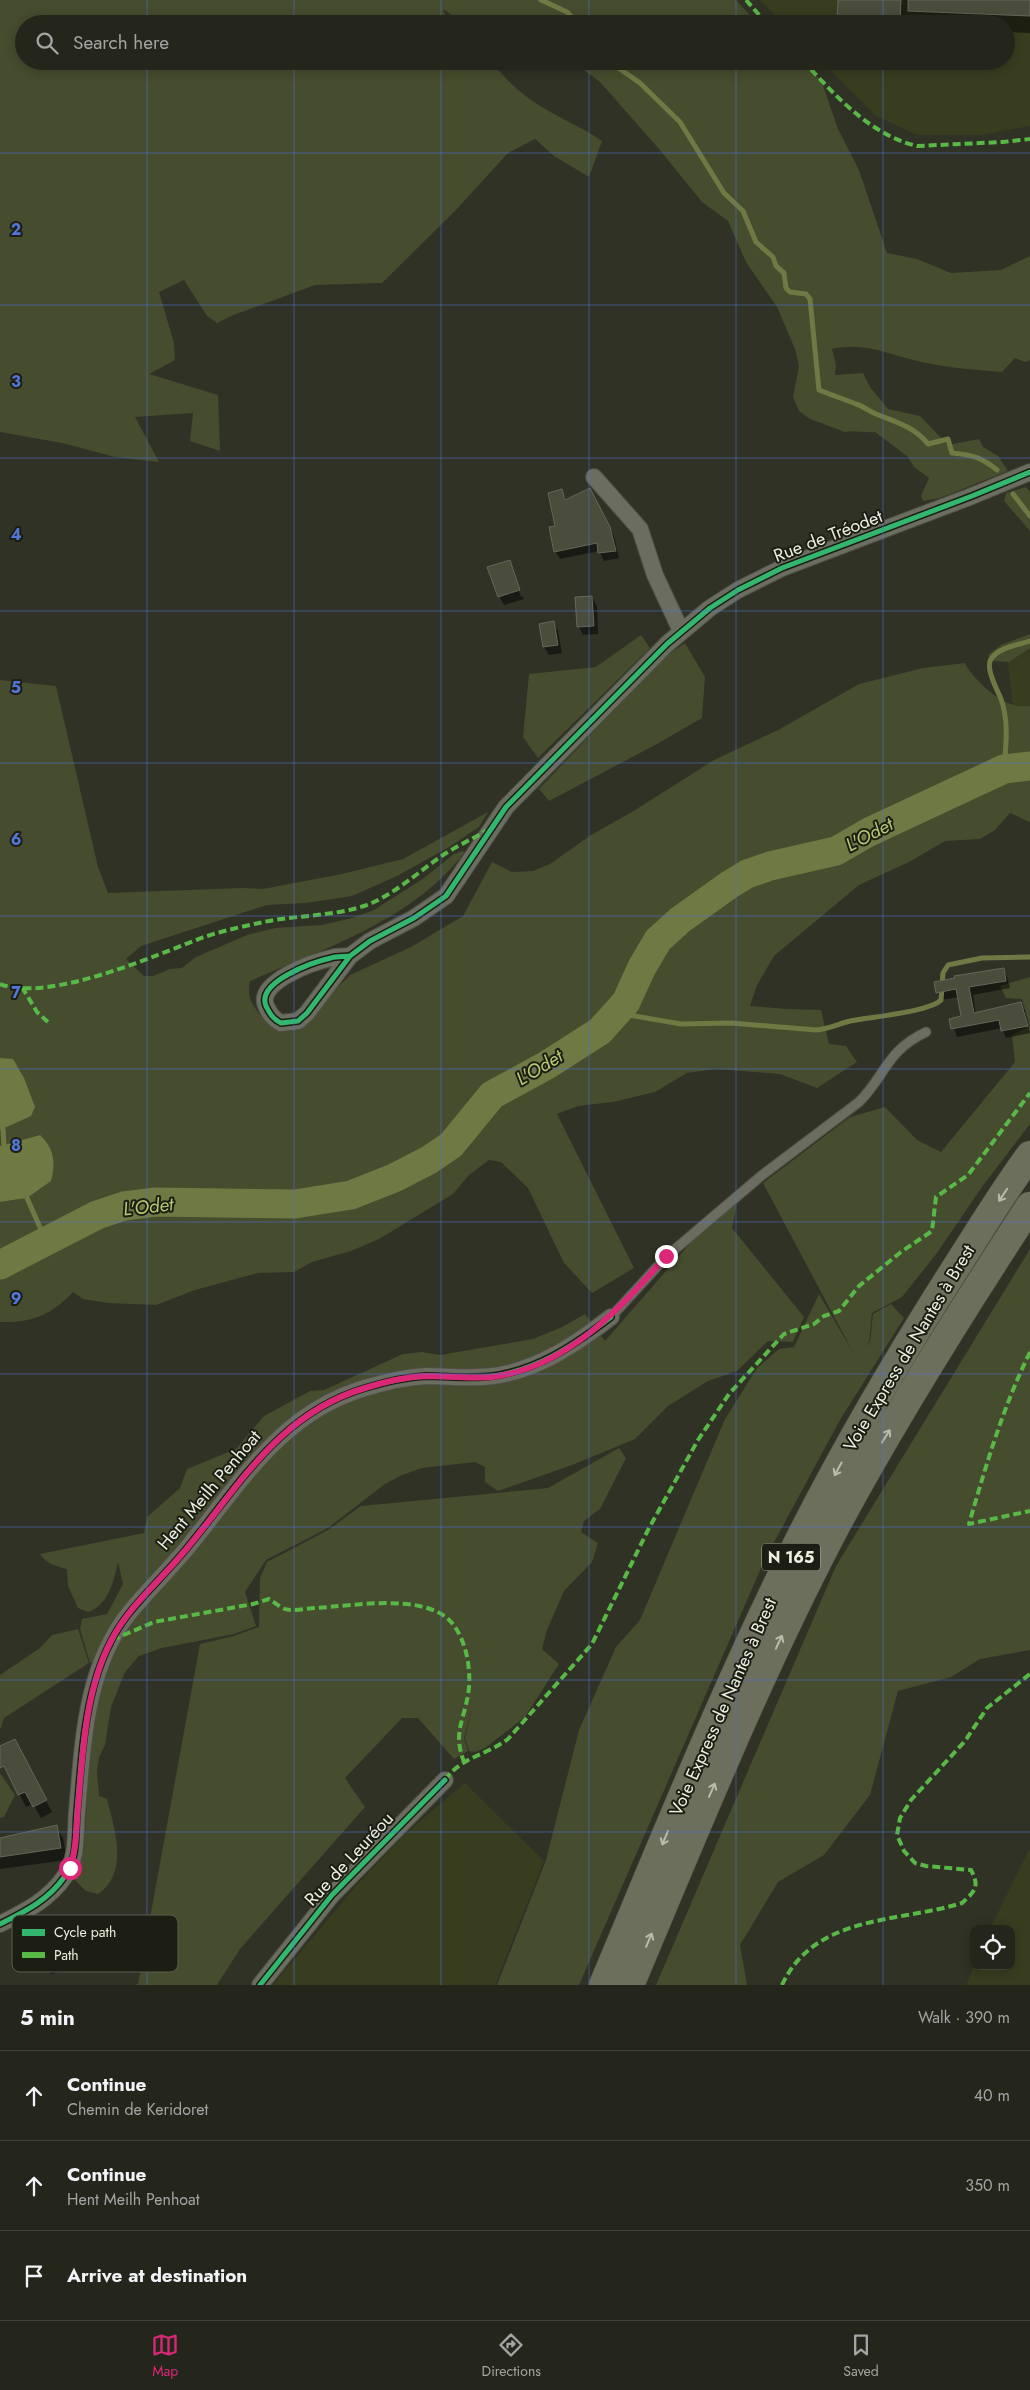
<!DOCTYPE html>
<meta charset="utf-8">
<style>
body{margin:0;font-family:Jost,sans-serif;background:#2c2e25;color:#f1f3f6}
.controls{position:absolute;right:15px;bottom:15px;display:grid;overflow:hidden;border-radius:10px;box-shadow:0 2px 12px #0003}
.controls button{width:45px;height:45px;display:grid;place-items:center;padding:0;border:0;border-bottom:1px solid #41433b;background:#24261c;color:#f1f3f6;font:25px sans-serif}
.stop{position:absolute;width:15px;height:15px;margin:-11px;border:4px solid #db2777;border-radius:50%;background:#fff}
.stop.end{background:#db2777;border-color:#fff;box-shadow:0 1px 5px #0008}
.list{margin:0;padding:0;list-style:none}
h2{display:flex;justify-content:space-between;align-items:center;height:65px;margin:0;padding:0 20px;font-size:21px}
h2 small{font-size:16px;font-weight:400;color:#a3a5a3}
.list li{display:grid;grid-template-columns:32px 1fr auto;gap:15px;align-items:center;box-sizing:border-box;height:90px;padding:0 20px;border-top:1px solid #41433b}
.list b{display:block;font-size:19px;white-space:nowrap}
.list p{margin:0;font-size:16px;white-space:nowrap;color:#a3a5a3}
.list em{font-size:16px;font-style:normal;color:#a3a5a3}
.icon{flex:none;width:28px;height:28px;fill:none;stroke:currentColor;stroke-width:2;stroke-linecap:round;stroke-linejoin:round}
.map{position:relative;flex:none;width:1030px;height:1985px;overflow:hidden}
.search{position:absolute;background:#24261c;box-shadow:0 2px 12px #0003;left:15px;right:15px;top:15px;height:55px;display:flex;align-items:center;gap:12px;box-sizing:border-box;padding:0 18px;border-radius:28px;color:#a3a5a3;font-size:19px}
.sheet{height:335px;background:#24261c}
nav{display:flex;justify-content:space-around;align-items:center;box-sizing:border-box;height:70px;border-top:1px solid #41433b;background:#24261c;font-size:14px;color:#a3a5a3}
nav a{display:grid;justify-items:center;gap:2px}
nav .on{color:#db2777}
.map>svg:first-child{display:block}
.built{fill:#383d20}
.green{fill:#464c2e}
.water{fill:#6f7943}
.shadow{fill:#0007}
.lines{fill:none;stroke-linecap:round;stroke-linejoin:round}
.stream{stroke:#6f7943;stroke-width:5}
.river{stroke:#6f7943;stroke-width:29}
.building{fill:#4a4d3c;stroke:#64675b}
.lane-casing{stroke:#4e5045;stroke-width:11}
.street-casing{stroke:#4e5045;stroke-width:18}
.highway-casing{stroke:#4e5045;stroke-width:29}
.lane{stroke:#6b6d61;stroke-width:9}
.street{stroke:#6b6d61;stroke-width:16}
.highway{stroke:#6c6f5b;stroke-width:28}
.quiet{stroke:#58b947;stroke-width:4;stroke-dasharray:8 4;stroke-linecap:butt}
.cycleway-casing{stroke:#1c1e13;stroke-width:8}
.cycleway{stroke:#33b770;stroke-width:5}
.oneway{stroke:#b8bcab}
.route{stroke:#db2777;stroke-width:6}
.grid{fill:none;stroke:#5076da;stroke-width:1;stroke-opacity:0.55}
.labels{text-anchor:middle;stroke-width:4;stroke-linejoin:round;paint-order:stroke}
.shield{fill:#1c1e13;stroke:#adb0a2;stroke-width:1}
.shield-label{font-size:16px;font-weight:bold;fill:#ebefe0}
.street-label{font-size:18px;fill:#ebefe0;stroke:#1c1e13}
.water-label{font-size:19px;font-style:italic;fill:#b7c872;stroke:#1c1e13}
.key{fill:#1c1e13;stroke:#5a5d50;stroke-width:1}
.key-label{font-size:14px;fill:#ebefe0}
.grid-label{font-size:16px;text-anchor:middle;font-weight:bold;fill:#5076da;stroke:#1c1e13;stroke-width:4;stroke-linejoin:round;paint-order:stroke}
</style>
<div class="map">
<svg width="1030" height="1985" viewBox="0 0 1030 1985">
<rect width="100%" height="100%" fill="#303225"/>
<!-- built -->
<g class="built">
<polygon points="760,0 1030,0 1030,126 980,135 917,135 876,116 821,61 1006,61 1006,24 783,24"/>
<polygon points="1030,648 1030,716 1014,718 1007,652"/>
<polygon points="465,1783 544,1861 495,1985 273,1985 356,1886 402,1837"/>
<polygon points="1030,1848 1030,1985 966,1985 974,1966 1011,1966 1011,1929 990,1929"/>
</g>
<!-- green -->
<g class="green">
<path d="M0,0h736l22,24h-294l-21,-15 6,15h-425v37h467c12,15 26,30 43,41 21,14 46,24 68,39l-13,36 -35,-21 -19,-17 -27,14 -53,58 -73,72 -67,2 -84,31 -14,7 -10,-7 -23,-36 -25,12 15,51 1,17 -26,14 69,21 2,56 -30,-10 3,-28 -58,4 24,45 -44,-5 -53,-14 -62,-11z"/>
<path d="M572,61h228l21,19 17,49 21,41 28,83 30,6 34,14 50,-3 29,-14v104l-5,2 -10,-4 -13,14c-26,-2 -51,-4 -76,-9 -33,-6 -59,-22 -94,-14l4,16 -1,10 28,-2 7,14 18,22 32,7 28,29 31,-6 4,8 15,9 10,15 -68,27 -17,3 -2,-5 8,-18 -15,-11 -7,-11 -32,-24c-10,1 -23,-2 -30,0l-35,-13 -11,-8 -6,-14 6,-31 -4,-17 -18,-42 -31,-45 -18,-41 -26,-19 -43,-53 -59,-67z"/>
<polygon points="1026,487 1030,492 1030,531 1004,501 1006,493"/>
<polygon points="1030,634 1030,648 1009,662 993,661 988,655 1001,645"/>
<polygon points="641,635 650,648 538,758 523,737 529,674 596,667"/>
<polygon points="685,643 705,677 702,718 657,744 549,801 539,789 662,659"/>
<path d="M965,663c7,15 32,38 49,42 5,2 11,1 16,1v116l-20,-9 -15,17 -15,9 -35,2 -36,21 -50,23 -85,71 -17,29 -7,21 37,3 34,1 8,34 17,2 11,16 -40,26 -37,-14 -64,-5 -29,4 -32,19 -42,10 -35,4 -21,8 77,154 -42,25 -28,-30 -36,-75 -27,-26 -12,-2 -20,15 -16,19 -74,45 -28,12 -39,11 -18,10 -36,1 -63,17 -39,15 -48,-2 -25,-4 -10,-7c-21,23 -42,31 -73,30v-120l27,-4 13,-63 -40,11v-466l56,6 42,181 10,26 135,-5 20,1 79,-15 61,-15 85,-47 -9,15 -28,19 -54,30 -45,20 -46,7 -39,2 -126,41 -15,13 18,17h9l17,-7 12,-1 14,-11 51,-22 28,-7 47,-3 30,-7 22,-8 50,-32 30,-24 8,-3 3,1c-52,68 -139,96 -215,129 -4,18 4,27 16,40l40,-1 10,-5 14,-20 20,-20 61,-28 52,-31 29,-54 20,10 21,-1 17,-7 41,-29 41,-23 82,-52 66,-31 79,-45 64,-16z"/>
<polygon points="1030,977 1030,1124 982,1187 937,1253 902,1297 872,1313 869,1342 864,1347 870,1342 873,1314 891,1304 904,1318 840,1420 765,1559 579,1985 497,1985 546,1860 579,1730 616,1647 640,1620 725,1419 757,1368 779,1349 794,1347 819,1294 854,1354 763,1183 850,1117 885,1107 917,1140 941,1152 1015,1062 1012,1035 1030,1026 1022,999 1006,998 1000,986"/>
<path d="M737,1203l-5,25 72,89 -11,25 -25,-1 -31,30 -29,10 -40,25 -33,33 -63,26 -74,26 -13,-9v-15l-10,-5 -53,6 -20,7 -17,9 -57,44 -62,32 -21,32 11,34 -22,8 -72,14 -23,8 -14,16 -14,35 -6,38 -6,12 -2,14 2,25 8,3c8,31 22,74 -9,95l-12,-3 -11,-11 9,-30 8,-133 12,-57 -14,3 -10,-34 2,-10 25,-5 16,-30 -5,-22c-4,19 -10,44 -30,50l-10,-4 -10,-22 -1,-17c-12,-3 -20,-5 -27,-15l104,-21 3,-16 33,-29 7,-19 49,-20 28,-33 46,-25 14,-1 79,-36 19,-2 18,3 93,-16 29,-12 23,-13 20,27 88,-101z"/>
<polygon points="1030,1249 1030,1650 980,1659 951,1677 898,1691 870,1795 824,1855 778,1882 740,1945 747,1985 656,1985 836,1566"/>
<polygon points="619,1448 626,1458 600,1509 584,1521 581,1532 598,1543 592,1562 564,1591 547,1630 542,1649 559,1664 525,1717 485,1748 475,1752 469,1751 465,1738 472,1709 464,1738 468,1751 454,1759 418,1718 402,1718 345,1778 365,1807 240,1949 217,1985 135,1985 138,1984 200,1644 234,1636 259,1627 260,1578 267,1562 328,1530 361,1506 548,1488"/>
<polygon points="78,1629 89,1663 4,1718 0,1730 0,1675 40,1648 52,1635"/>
<polygon points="0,1773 15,1795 4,1817 0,1818"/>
</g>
<!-- water -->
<g class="water">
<polygon points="0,1058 13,1059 24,1078 35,1107 31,1116 0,1130"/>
<path d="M40,1135c14,13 16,28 11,46l-24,17 -27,4v-56z"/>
</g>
<!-- shadow -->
<g class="shadow">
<polygon points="839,0 1030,0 1030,33 1006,32 1006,24 838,24"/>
<polygon points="562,491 567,501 594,497 614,536 619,558 604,561 599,551 560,559 555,551"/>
<polygon points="510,561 514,569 512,569 521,597 523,596 524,599 504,605 499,596"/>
<polygon points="592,597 597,606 598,634 583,635 579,627"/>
<polygon points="553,623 558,631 562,653 549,655 544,647"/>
<polygon points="1003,969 1007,977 1010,988 973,995 976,1014 1021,1004 1025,1011 1030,1033 1006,1038 1002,1028 957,1037 951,1020 962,1017 959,997 942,1000 937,992"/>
<polygon points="0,1747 21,1752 52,1812 41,1818 33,1804 26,1807 0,1758"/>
<polygon points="56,1827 63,1838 67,1860 0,1869 0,1839"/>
<polygon points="61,1931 66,1940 72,1969 51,1974 46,1966"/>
</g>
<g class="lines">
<!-- stream -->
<g class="stream">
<polyline points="541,0 567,12 578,24"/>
<path d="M606,61l4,1 30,21 40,39 44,71 19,18 13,31 17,15 3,9 8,7 2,15 4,4 16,2 4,5 9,91c12,5 25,9 37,14 7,2 13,7 20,10 20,8 39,13 52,30l20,-5 4,14c21,2 29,4 45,17"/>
<polyline points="1013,494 1030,516"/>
<path d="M1004,769c2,-25 5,-47 -3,-70 -4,-10 -16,-31 -10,-40 8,-12 27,-14 39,-18"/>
<path d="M617,1013l64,11 50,-1 85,7c12,-1 22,-6 34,-9 20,-4 79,-9 91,-21l2,-27 5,-8 34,-7 48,-1"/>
<polyline points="3,1129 4,1145"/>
<polyline points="27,1198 46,1241"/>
</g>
<!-- river -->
<polyline class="river" points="0,1265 97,1215 124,1206 156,1202 295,1204 351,1195 394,1178 429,1160 451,1145 492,1095 547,1065 600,1031 626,1002 642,967 658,940 680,920 729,885 747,874 770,866 836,851 869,832 1004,769 1030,766"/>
</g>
<!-- building -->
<g class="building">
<polygon points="838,0 901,0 900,24 837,24"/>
<polygon points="908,0 1030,0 1030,16 908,11"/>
<polygon points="590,488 610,527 616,551 598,553 597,543 554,552 549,527 555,526 548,493 562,489 565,500"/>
<polygon points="510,560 520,590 498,597 487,567"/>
<polygon points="592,596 594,626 577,627 575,597"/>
<polygon points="554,621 558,645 543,647 539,624"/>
<polygon points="1004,968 1006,981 969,987 974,1013 1021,1002 1028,1026 1001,1031 999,1020 951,1029 949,1019 961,1016 956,989 936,993 934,982 955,978 954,976"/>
<polygon points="15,1739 47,1800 33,1807 25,1792 18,1795 4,1766 0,1768 0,1746"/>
<polygon points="57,1825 61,1848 0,1857 0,1838"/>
</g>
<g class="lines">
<defs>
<path id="lane" d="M611,1317l56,-61 94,-80 98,-74c27,-27 27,-51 67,-70"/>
<g id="street">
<polyline points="594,477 640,529 655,575 681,631"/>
<path d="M350,956c-6,1 -13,0 -19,2 -18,4 -75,24 -65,48 4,8 7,13 15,17l17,-2 9,-8 43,-57 20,-15 44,-23 32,-22 60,-89 161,-163 43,-36 28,-18 44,-22 190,-72 58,-24"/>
<path d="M0,1924c24,-12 49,-24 65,-48 13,-19 10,-41 12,-64 6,-68 8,-145 53,-200 18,-22 39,-42 57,-64 53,-64 93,-135 178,-160 20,-6 41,-11 61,-12 22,0 45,3 67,0 45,-6 83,-32 118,-59"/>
<polyline points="260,1985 332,1895 445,1780"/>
</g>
<g id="highway">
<path d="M603,1985c63,-150 124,-302 197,-447 48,-95 103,-188 160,-277 23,-36 45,-72 70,-106"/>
<path d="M630,1985c65,-154 128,-311 206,-459 59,-110 126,-216 194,-320"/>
</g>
</defs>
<!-- lane casing -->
<use href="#lane" class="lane-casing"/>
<!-- street casing -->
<use href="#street" class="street-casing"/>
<!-- highway casing -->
<use href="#highway" class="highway-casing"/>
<!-- lane -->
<use href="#lane" class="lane"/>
<!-- street -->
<use href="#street" class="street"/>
<!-- highway -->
<use href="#highway" class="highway"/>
<!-- quiet -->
<g class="quiet">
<polyline points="746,0 767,24"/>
<path d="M803,61c32,34 67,74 114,85l86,-4 27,-3"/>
<path d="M0,984c49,19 156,-29 204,-47 18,-6 37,-10 55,-14 34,-8 71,-6 105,-17 29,-10 54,-34 79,-51 14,-9 29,-16 43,-24"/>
<polyline points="22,987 37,1012 50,1024"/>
<path d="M1030,1352c-27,55 -44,113 -61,172l61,-13"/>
<path d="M112,1640l42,-18 99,-18 16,-5c5,3 11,8 16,10 8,3 22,-1 31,-1 36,-2 110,-16 136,15 15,18 20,50 16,72 -5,28 -15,38 -4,67"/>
<path d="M445,1780c16,-23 40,-24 63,-41l84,-95 56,-114 50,-90 31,-46 55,-60 30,-10 10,-8 15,-5 20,-25 42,-34 31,-21 4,-34 32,-22 62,-82"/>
<path d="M782,1985c33,-71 116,-62 180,-82 13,-12 18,-16 9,-33l-45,-4 -11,-3 -11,-12 -7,-16 3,-17 11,-18 54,-59 22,-33 43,-34"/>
</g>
<defs>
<g id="cycleway">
<path d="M350,956c-6,1 -13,0 -19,2 -18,4 -75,24 -65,48 4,8 7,13 15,17l17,-2 9,-8 43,-57 20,-15 44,-23 32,-22 60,-89 161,-163 43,-36 28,-18 44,-22 190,-72 58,-24"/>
<path d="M0,1924c24,-12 49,-24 65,-48 13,-19 10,-41 12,-64 6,-68 8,-145 53,-200 18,-22 39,-42 57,-64 53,-64 93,-135 178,-160 20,-6 41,-11 61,-12 22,0 45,3 67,0 45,-6 83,-32 118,-59"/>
<polyline points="260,1985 332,1895 445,1780"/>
</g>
</defs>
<!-- cycleway casing -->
<use href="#cycleway" class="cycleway-casing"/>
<!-- cycleway -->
<use href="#cycleway" class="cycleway"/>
</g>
<!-- one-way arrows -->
<defs><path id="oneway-shaft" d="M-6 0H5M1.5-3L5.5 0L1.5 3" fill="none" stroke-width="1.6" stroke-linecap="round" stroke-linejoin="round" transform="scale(1.25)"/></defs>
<g class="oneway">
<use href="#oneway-shaft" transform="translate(1003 1195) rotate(124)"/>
<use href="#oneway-shaft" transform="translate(886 1436) rotate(-58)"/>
<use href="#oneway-shaft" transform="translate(838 1469) rotate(119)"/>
<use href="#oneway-shaft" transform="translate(779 1642) rotate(-65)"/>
<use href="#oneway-shaft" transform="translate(712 1790) rotate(-66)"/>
<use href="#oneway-shaft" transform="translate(665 1838) rotate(113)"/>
<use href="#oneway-shaft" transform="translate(649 1940) rotate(-67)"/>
</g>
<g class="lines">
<!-- route -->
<path class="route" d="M70,1868c7,-21 6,-40 8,-61 5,-56 7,-116 33,-166 17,-34 48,-59 72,-88 55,-64 94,-139 182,-165 19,-6 40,-11 60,-12 22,0 45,3 67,1 73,-9 129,-68 174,-121"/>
</g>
<!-- grid -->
<path class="grid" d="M147,0v24M294,0v24M441,0v24M589,0v24M736,0v24M883,0v24M147,61v1924M294,61v1924M441,61v1924M589,61v1924M736,61v1924M883,61v1924M0,153h1030M0,305h1030M0,458h1030M0,611h1030M0,763h1030M0,916h1030M0,1069h1030M0,1222h1030M0,1374h1030M0,1527h1030M0,1680h1030M0,1832h1030"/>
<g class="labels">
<!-- shield labels -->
<rect class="shield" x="762" y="1543.5" width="58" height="27" rx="4"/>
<g class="shield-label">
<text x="791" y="1563">N 165</text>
</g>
<!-- street labels -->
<g class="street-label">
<text transform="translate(828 536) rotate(-21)" y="6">Rue de Tréodet</text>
<text transform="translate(909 1348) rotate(-59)" y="6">Voie Express de Nantes à Brest</text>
<text transform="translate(209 1490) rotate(-50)" y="6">Hent Meilh Penhoat</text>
<text transform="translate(723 1707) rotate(-66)" y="6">Voie Express de Nantes à Brest</text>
<text transform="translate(349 1859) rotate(-47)" y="6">Rue de Leuréou</text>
</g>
<!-- water labels -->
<g class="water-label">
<text transform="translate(869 834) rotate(-28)" y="7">L'Odet</text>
<text transform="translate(539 1067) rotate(-31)" y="7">L'Odet</text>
<text transform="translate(148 1206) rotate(-6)" y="7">L'Odet</text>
</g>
</g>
<!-- legend -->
<rect x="12" y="1915" width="166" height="57" rx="8" class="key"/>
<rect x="22" y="1929" width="23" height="7" fill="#33b770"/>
<rect x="22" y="1952" width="23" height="6" fill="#58b947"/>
<g class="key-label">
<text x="54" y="1937">Cycle path</text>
<text x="54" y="1960">Path</text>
</g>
<g class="grid-label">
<text x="16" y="235">2</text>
<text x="16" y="387">3</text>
<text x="16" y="540">4</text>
<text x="16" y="693">5</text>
<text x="16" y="845">6</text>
<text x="16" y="998">7</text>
<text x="16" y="1151">8</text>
<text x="16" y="1304">9</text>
</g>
</svg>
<div class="controls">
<button><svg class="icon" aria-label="locate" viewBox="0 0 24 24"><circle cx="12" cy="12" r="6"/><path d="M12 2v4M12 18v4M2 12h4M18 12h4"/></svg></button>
</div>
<div class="stop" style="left:70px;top:1868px"></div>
<div class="stop end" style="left:666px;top:1256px"></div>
<div class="search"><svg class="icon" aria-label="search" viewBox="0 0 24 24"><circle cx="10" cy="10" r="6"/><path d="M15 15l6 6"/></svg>Search here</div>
</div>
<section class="sheet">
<h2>5 min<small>Walk · 390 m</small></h2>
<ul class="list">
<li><svg class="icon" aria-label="ahead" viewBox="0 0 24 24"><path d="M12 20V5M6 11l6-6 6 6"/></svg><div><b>Continue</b><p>Chemin de Keridoret</p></div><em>40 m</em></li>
<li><svg class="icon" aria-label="ahead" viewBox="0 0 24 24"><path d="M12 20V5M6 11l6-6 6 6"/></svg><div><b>Continue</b><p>Hent Meilh Penhoat</p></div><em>350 m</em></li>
<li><svg class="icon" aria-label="arrive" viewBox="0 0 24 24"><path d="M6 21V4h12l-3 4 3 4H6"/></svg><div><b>Arrive at destination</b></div></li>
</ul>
</section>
<nav>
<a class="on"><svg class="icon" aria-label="map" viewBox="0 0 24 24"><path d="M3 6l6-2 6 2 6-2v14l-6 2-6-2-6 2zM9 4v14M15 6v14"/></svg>Map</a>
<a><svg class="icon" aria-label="directions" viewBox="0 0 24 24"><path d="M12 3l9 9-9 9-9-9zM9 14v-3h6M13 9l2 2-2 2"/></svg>Directions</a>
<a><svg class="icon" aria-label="saved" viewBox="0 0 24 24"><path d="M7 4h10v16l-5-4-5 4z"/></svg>Saved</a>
</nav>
